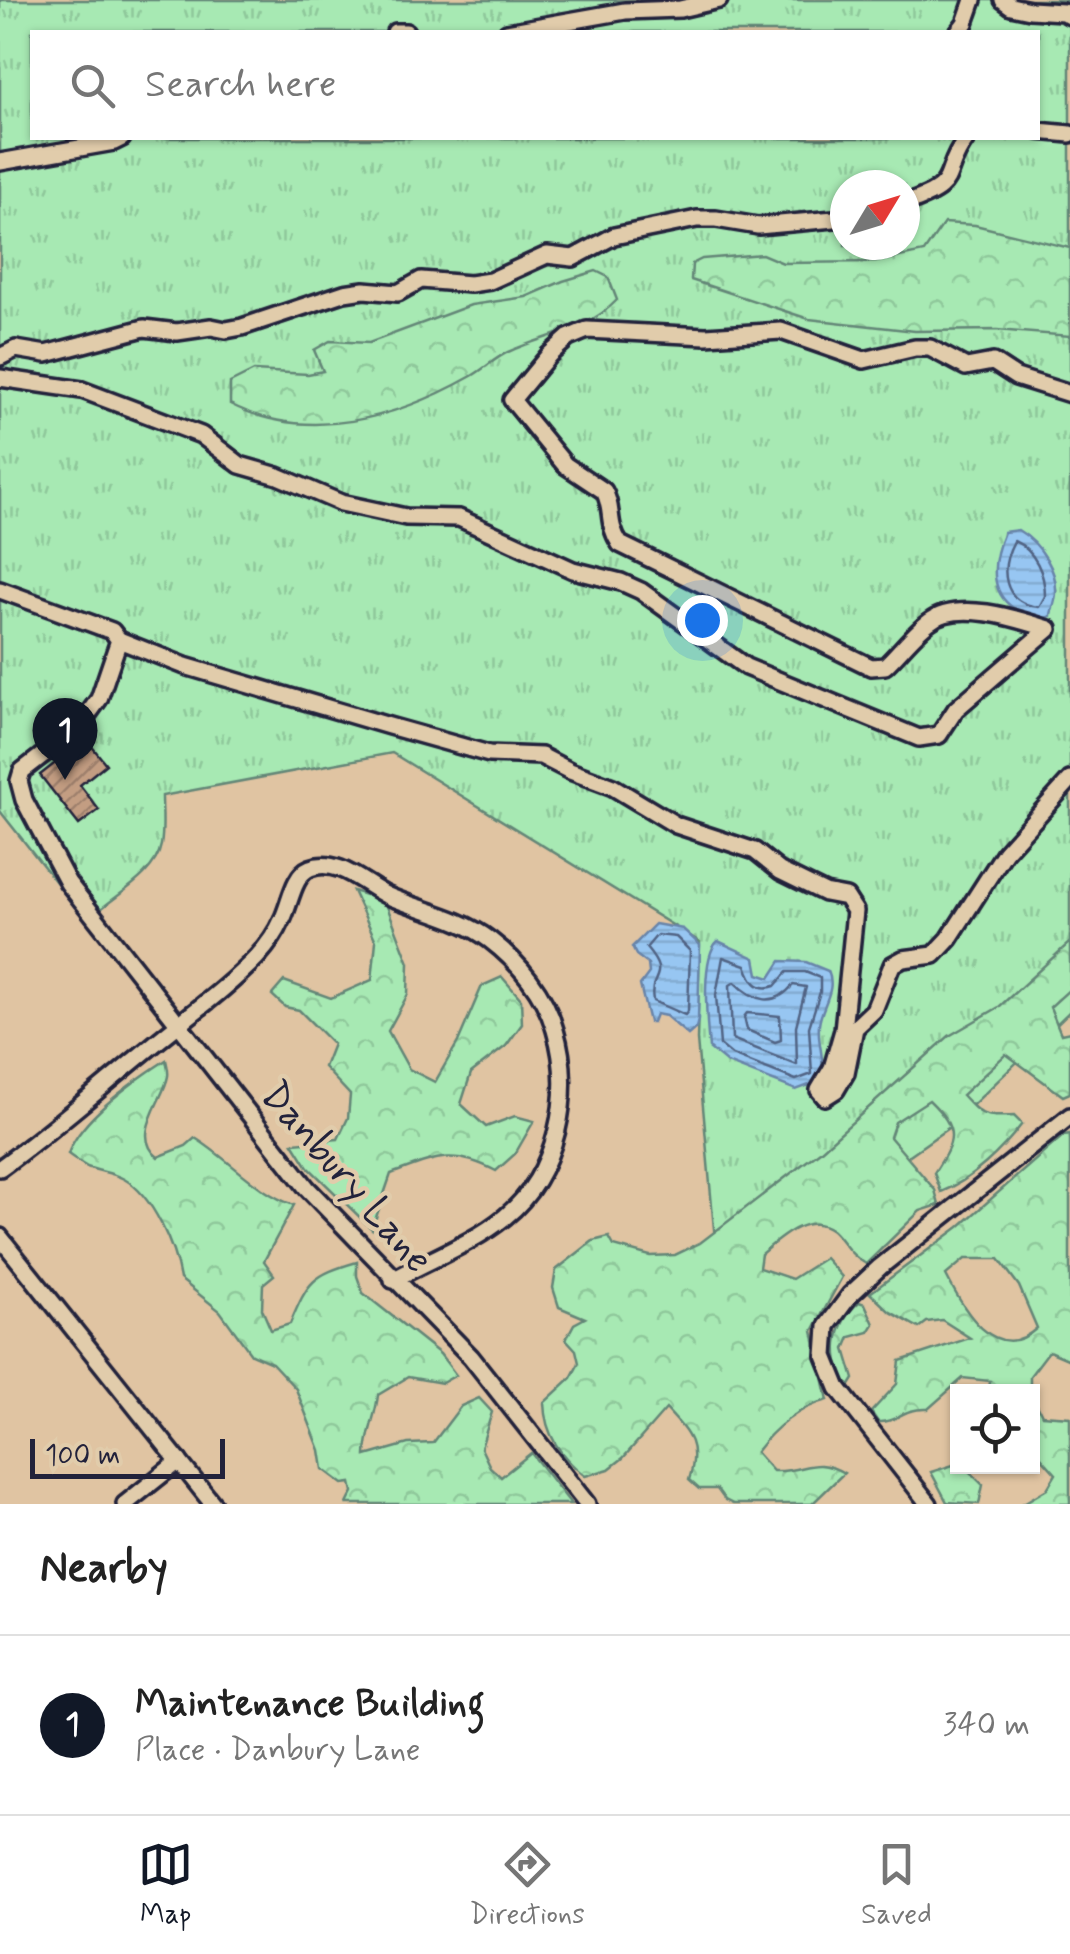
<!DOCTYPE html>
<meta charset="utf-8">
<style>
body{margin:0;font-family:Mynerve,sans-serif;background:#f6f6f6;color:#222}
.controls{position:absolute;right:30px;bottom:30px;display:grid;overflow:hidden;border-radius:0px;box-shadow:0 2px 8px #0004}
.controls button{width:90px;height:90px;display:grid;place-items:center;padding:0;border:0;border-bottom:2px solid #e0e0e0;background:#fff;color:#222;font:50px sans-serif}
.compass{position:absolute;left:830px;top:170px;width:90px;height:90px;border-radius:50%;background:#fff;box-shadow:0 2px 8px #0004;rotate:52deg}
.scale{position:absolute;left:30px;bottom:25px;width:195px;box-sizing:border-box;padding-left:10px;border:5px solid #22223b;border-top:0;font-size:28px;line-height:35px;white-space:nowrap;color:#22223b;-webkit-text-stroke:8px #e1ccab;paint-order:stroke}
.you{position:absolute;left:702px;top:620px;width:35px;height:35px;margin:-25px;border:8px solid #fff;border-radius:50%;background:#1a73e8;box-shadow:0 0 0 15px #1a73e833}
.badge{display:grid;place-items:center;width:65px;height:65px;border-radius:50%;background:#111827;color:#fff;font-size:32px;font-weight:700}
.pin{position:absolute;translate:-50% -82px;filter:drop-shadow(0 2px 5px #0008)}
.pin::after{content:'';position:absolute;top:52px;width:35px;height:30px;background:inherit;clip-path:polygon(0 0,100% 0,50% 100%)}
.list{margin:0;padding:0;list-style:none}
h2{display:flex;justify-content:space-between;align-items:center;height:130px;margin:0;padding:0 40px;font-size:42px}
h2 small{font-size:32px;font-weight:400;color:#767676}
.list li{display:grid;grid-template-columns:65px 1fr auto;gap:30px;align-items:center;box-sizing:border-box;height:180px;padding:0 40px;border-top:2px solid #e0e0e0}
.list b{display:block;font-size:38px;white-space:nowrap}
.list p{margin:0;font-size:32px;white-space:nowrap;color:#767676}
.list em{font-size:32px;font-style:normal;color:#767676}
.icon{flex:none;width:55px;height:55px;fill:none;stroke:currentColor;stroke-width:2;stroke-linecap:round;stroke-linejoin:round}
.map{position:relative;flex:none;width:1070px;height:1504px;overflow:hidden}
.search{position:absolute;background:#fff;box-shadow:0 2px 8px #0004;left:30px;right:30px;top:30px;height:110px;display:flex;align-items:center;gap:25px;box-sizing:border-box;padding:0 35px;border-radius:0px;color:#767676;font-size:38px}
.sheet{height:310px;background:#fff}
nav{display:flex;justify-content:space-around;align-items:center;box-sizing:border-box;height:140px;border-top:2px solid #e0e0e0;background:#fff;font-size:28px;color:#767676}
nav a{display:grid;justify-items:center;gap:5px}
nav .on{color:#111827}
.map>svg:first-child{display:block}
.grass{fill:url(#grass-tufts);stroke:#648677;stroke-width:2.5;fill-rule:evenodd}
.forest{fill:url(#forest-crowns);stroke:#648677;stroke-width:2.5;fill-rule:evenodd}
.water{fill:url(#water-rules);stroke:#6884a9;stroke-width:2.5}
.lines{fill:none;stroke-linecap:round;stroke-linejoin:round}
.shore{stroke:#516484;stroke-width:2.5}
.building{fill:url(#building-hatch);stroke:#22223b;stroke-width:2.5}
.minor-casing{stroke:#22223b;stroke-width:22}
.minor{stroke:#e1ccab;stroke-width:15}
.labels{text-anchor:middle;stroke-width:9;stroke-linejoin:round;paint-order:stroke}
.street-label{font-size:40px;fill:#22223b;stroke:#e1ccab}
</style>
<div class="map">
<svg width="1070" height="1504" viewBox="0 0 1070 1504">
<defs>
<pattern id="grass-tufts" width="24" height="20" patternUnits="userSpaceOnUse" patternTransform="scale(2.5)"><rect width="24" height="20" fill="#a7e9b3"/><path d="M3 7l-1-3M5 7V3M7 7l1-3M15 17l-1-3M17 17v-4M19 17l1-3" fill="none" stroke="#8fc89b"/></pattern>
<pattern id="forest-crowns" width="20" height="18" patternUnits="userSpaceOnUse" patternTransform="scale(2.5)"><rect width="20" height="18" fill="#a7e9b3"/><path d="M2 6a3 3 0 1 1 6 0M12 15a3 3 0 1 1 6 0" fill="none" stroke="#8fc89b"/></pattern>
<pattern id="water-rules" width="6" height="5" patternUnits="userSpaceOnUse" patternTransform="scale(2.5)"><rect width="6" height="5" fill="#97c6f2"/><path d="M0 2.5h6" fill="none" stroke="#82aad0"/></pattern>
<pattern id="building-hatch" width="6" height="6" patternUnits="userSpaceOnUse" patternTransform="scale(2.5)"><rect width="6" height="6" fill="#c39d82"/><path d="M-1 1l2-2M0 6l6-6M5 7l2-2" fill="none" stroke="#9e806c"/></pattern>
</defs>
<rect width="100%" height="100%" fill="#e0c4a2"/>
<filter id="ink" filterUnits="userSpaceOnUse"><feTurbulence type="fractalNoise" baseFrequency=".01" numOctaves="2"/><feDisplacementMap in="SourceGraphic" scale="20" xChannelSelector="R" yChannelSelector="G"/><feConvolveMatrix kernelMatrix="1 2 1 2 8 2 1 2 1" color-interpolation-filters="sRGB"/></filter>
<g filter="url(#ink)">
<!-- grass -->
<path class="grass" d="M0,0h1070v1011l-119,115 -121,85 -115,29 -18,-200 3,-98 -308,-189 -230,43c0,15 2,33 -1,49 -5,28 -40,47 -60,64l-30,-37 -15,10 -56,-71zM32,32h1006v106h-1006zM845,185h60v60h-60z"/>
<!-- forest -->
<g class="forest">
<polygon points="944,223 975,225 1070,248 1070,336 997,330 915,331 809,319 691,280 692,264 702,259 762,254 783,263 876,262 924,252"/>
<path d="M596,271l12,6 9,23c-29,31 -71,34 -109,52 -13,6 -25,18 -38,25 -73,41 -162,67 -240,27v-21l24,-12 54,3 15,-3 -9,-21 16,-9 39,2 102,-38 55,-8 37,-16z"/>
<path d="M353,891l32,10 24,62 -1,31 -20,37 21,38 26,13 23,-40 24,-56 20,-9 19,22 1,25 -16,22 -35,27 -10,31 25,23 29,-11 19,5 -19,33 -19,17c-44,-23 -61,-13 -105,3l-19,55 -64,-62 -15,-24 45,-4 10,-21 2,-23 -26,-28 9,-23 -34,-34 -14,-3 -13,-12 12,-14 47,17 41,-18 4,-39z"/>
<path d="M1070,942v47l-20,18 11,27 9,-2v61l-7,3 -57,-42 -44,41c20,22 22,22 52,21l8,8c-20,26 -50,56 -81,68l-7,-19c21,-32 26,-43 -5,-73l-34,22 -5,15 45,53 4,15 -19,6 -54,53c-18,-10 -21,-22 -34,-34 -24,-19 -53,9 -71,24l-2,14 33,11 33,-21 17,19 -29,54 15,69c-29,7 -54,28 -72,52l17,19c30,2 41,-16 71,2l-32,31h-79l-8,-4 -8,-11h-18l-10,-9c11,-35 1,-45 -23,-71l-43,49 -14,11 -24,7c-24,-19 -40,-41 -41,-73l27,-25 8,-15 -3,-13 -10,-11 8,-15 11,-6 -26,-11 -6,-19 3,-18 37,-29 16,-4 5,9 36,10 25,-1 25,-12 120,-92 129,-115 50,-29z"/>
<path d="M166,1060c1,5 3,11 2,16 -4,24 -38,59 -10,81l28,-11 9,-8c33,20 62,55 99,67l-30,56 10,14 -11,9 -1,25 9,21 19,-6c18,-43 22,-49 67,-62v14l6,17 77,61 16,21 -14,8 -34,-6 -30,18c-2,21 -12,39 -12,61l42,-12 25,-1 28,-37 18,-8 13,14 -11,36 9,19 11,10 30,-24 40,51h-224l6,-12 -2,-9 -8,1 -20,-15 -3,-19 -24,-61 -24,-26 -21,-9 -31,-43 -40,-32c-5,-31 -27,-84 -56,-100 -12,-7 -24,-7 -37,-12 -6,-3 -13,-9 -19,-13 12,-35 67,-74 98,-94z"/>
<path d="M1070,1134v226l-21,-9 -19,25v15h-41l1,-10 -27,-3 -35,31c-27,-1 -31,14 -50,13l-7,-10 26,-28 3,-23 70,-23 -28,-18 -15,2 -8,6 -30,-17 -19,-18 89,-66 105,-92zM965,1259h34l20,27 18,42c-42,39 -75,-21 -91,-53z"/>
<path d="M859,1302l6,2 9,20 -5,8 -19,5 -5,12 9,30 -5,8c-19,-28 -16,-62 10,-85z"/>
<polygon points="1033,1397 1042,1415 1070,1417 1070,1504 1022,1504 1047,1489 1056,1474 1033,1448"/>
<polygon points="953,1465 966,1468 983,1485 979,1504 947,1502 931,1472"/>
</g>
<!-- water -->
<g class="water">
<path d="M1018,530c22,13 43,43 37,70 -1,6 -4,11 -4,16l-5,2c-52,-5 -61,-41 -42,-86z"/>
<polygon points="655,924 683,929 700,945 698,1020 696,1028 688,1035 666,1016 656,1014 653,1022 649,1022 640,985 649,973 648,964 636,955 632,947"/>
<path d="M718,941l37,17 3,16 12,4 11,-17 25,1 22,9c9,20 -7,34 -9,54 -2,20 8,38 1,56l-24,9 -69,-27 -18,-15c-2,-24 -9,-92 9,-107z"/>
</g>
<g class="lines">
<!-- shore -->
<g class="shore">
<path d="M1014,541c21,9 31,33 31,55l-6,11c-37,-4 -40,-38 -25,-66z"/>
<path d="M657,935l19,2 14,14 -2,60 -3,4 -32,-14c-5,-29 19,-22 -7,-53z"/>
<path d="M723,957l23,8c5,14 10,27 29,21l12,-14h18l15,6v14l-11,35 3,47 -16,6 -64,-25 -12,-10 -4,-50z"/>
<path d="M735,982c19,19 39,26 58,3l13,2 -10,39 1,39 -65,-26 -2,-54z"/>
<polygon points="747,1013 780,1016 781,1040 775,1042 747,1030 744,1017"/>
</g>
</g>
<!-- building -->
<polygon class="building" points="86,739 106,764 80,785 99,810 79,825 40,775"/>
<g class="lines">
<defs>
<g id="minor">
<polyline points="1003,0 1011,6 1030,10 1063,12 1070,16"/>
<polyline points="395,32 406,32"/>
<polyline points="507,32 625,11 680,9 719,0"/>
<polyline points="958,32 965,23 973,0"/>
<polyline points="1038,131 1070,134"/>
<polyline points="0,162 114,142 122,138"/>
<path d="M905,204c59,-20 33,-27 62,-66"/>
<polyline points="0,357 16,349 46,354 144,328 177,332 211,327 226,330 242,327 344,293 364,290 398,293 421,280 470,284 490,281 547,255 573,258 614,236 697,219 716,219 758,226 845,218"/>
<path d="M0,378l82,12 119,45 39,30 38,11 63,27 65,14 53,1 114,52 48,12 20,9 105,76 173,71 20,-3 17,-26 93,-80c-31,-10 -91,-30 -120,-7 -16,12 -30,31 -44,44l-14,1 -251,-123c-14,-21 -6,-35 -16,-53l-39,-26 -53,-65 37,-45 19,-17 19,-8 119,6 75,-5 83,29 51,-12h15l36,19 27,-5 23,15 54,17"/>
<polyline points="0,590 112,631 119,640 99,699 86,717 79,727 22,771 19,781 24,800 68,883 307,1188 471,1357 587,1504"/>
<polyline points="119,640 185,666 389,726 489,754 541,756 570,771 613,787 676,825 755,851 780,871 825,893 846,897 855,911 843,1030 832,1068 819,1090 825,1097 836,1090 846,1073 855,1028 874,1010 892,965 903,959 934,955 949,939 1005,852 1070,780"/>
<path d="M0,1168c53,-38 102,-82 153,-123 35,-29 72,-55 104,-88 10,-11 19,-23 25,-37 8,-15 11,-45 28,-52 27,-11 54,16 76,27 33,15 74,22 104,45 29,22 55,54 65,90 19,63 2,145 -50,187 -33,27 -75,42 -112,63"/>
<polyline points="0,1237 213,1504"/>
<polyline points="125,1504 179,1461"/>
<polyline points="929,1504 838,1388 825,1356 827,1326 850,1295 880,1267 1070,1116"/>
</g>
</defs>
<!-- minor casing -->
<use href="#minor" class="minor-casing"/>
<!-- minor -->
<use href="#minor" class="minor"/>
</g>
</g>
<g class="labels">
<!-- street labels -->
<g class="street-label">
<text transform="translate(348 1176) rotate(49)" y="14">Danbury Lane</text>
</g>
</g>
</svg>
<div class="controls">
<button><svg class="icon" aria-label="locate" viewBox="0 0 24 24"><circle cx="12" cy="12" r="6"/><path d="M12 2v4M12 18v4M2 12h4M18 12h4"/></svg></button>
</div>
<svg class="compass" viewBox="-18 -18 36 36"><path d="M0-13l5 13h-10z" fill="#e53935"/><path d="M0 13l5-13h-10z" fill="#767676"/></svg>
<div class="scale">100 m</div>
<div class="you"></div>
<div class="pin badge" style="left:65px;top:780px">1</div>
<div class="search"><svg class="icon" aria-label="search" viewBox="0 0 24 24"><circle cx="10" cy="10" r="6"/><path d="M15 15l6 6"/></svg>Search here</div>
</div>
<section class="sheet">
<h2>Nearby<small></small></h2>
<ul class="list">
<li><span class="badge">1</span><div><b>Maintenance Building</b><p>Place · Danbury Lane</p></div><em>340 m</em></li>
</ul>
</section>
<nav>
<a class="on"><svg class="icon" aria-label="map" viewBox="0 0 24 24"><path d="M3 6l6-2 6 2 6-2v14l-6 2-6-2-6 2zM9 4v14M15 6v14"/></svg>Map</a>
<a><svg class="icon" aria-label="directions" viewBox="0 0 24 24"><path d="M12 3l9 9-9 9-9-9zM9 14v-3h6M13 9l2 2-2 2"/></svg>Directions</a>
<a><svg class="icon" aria-label="saved" viewBox="0 0 24 24"><path d="M7 4h10v16l-5-4-5 4z"/></svg>Saved</a>
</nav>
